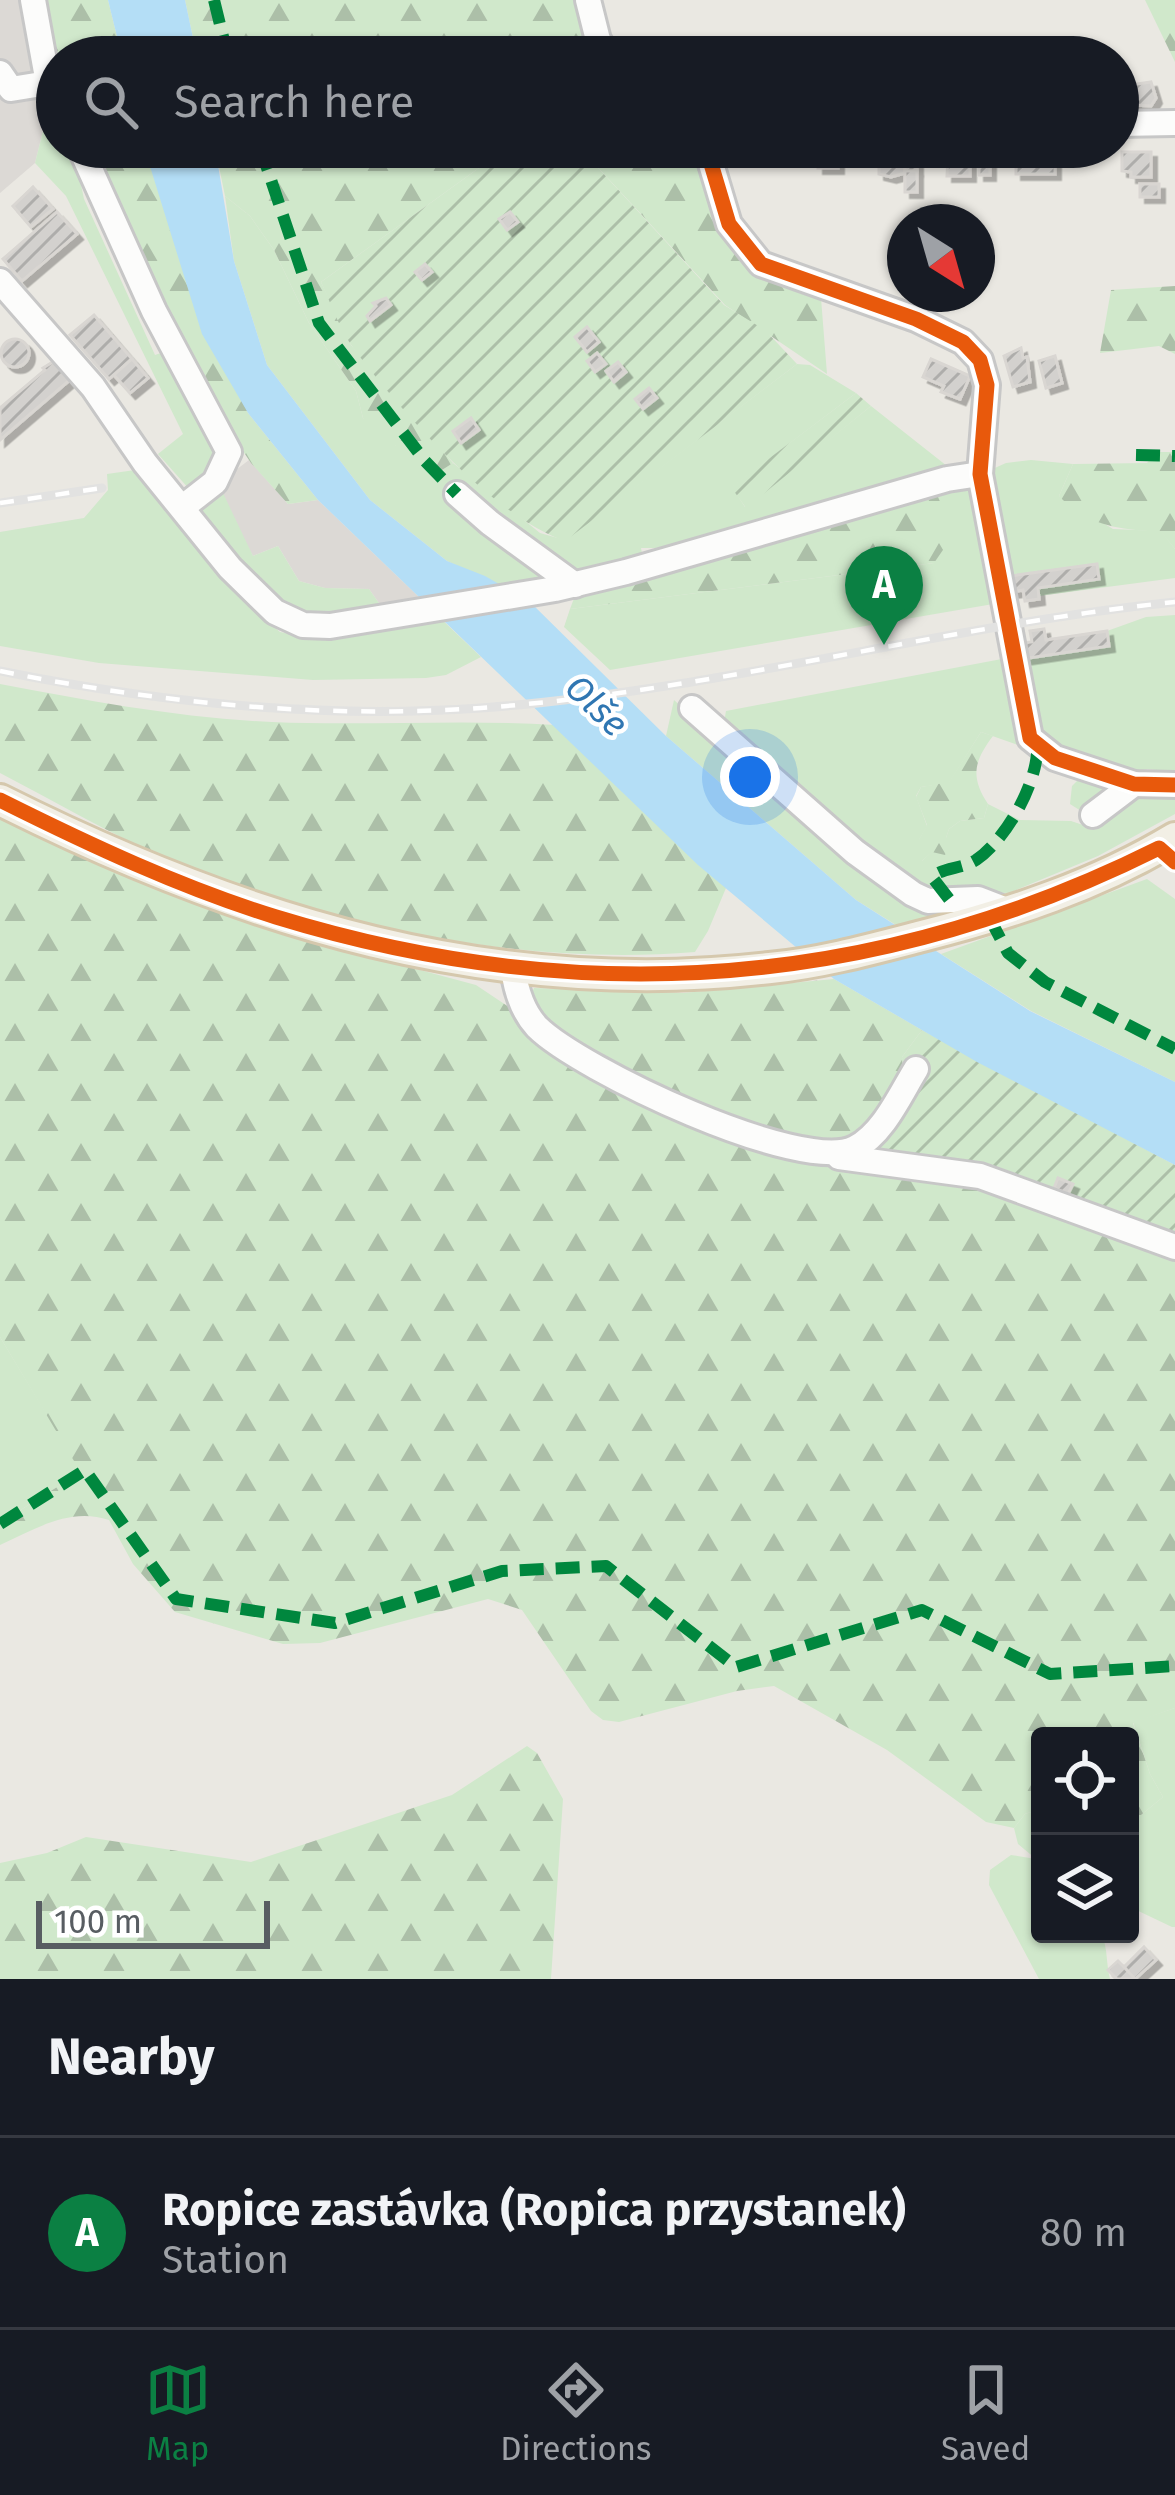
<!DOCTYPE html>
<meta charset="utf-8">
<style>
body{margin:0;font-family:"Fira Sans",sans-serif;background:#242831;color:#f1f3f6}
.controls{position:absolute;right:36px;bottom:36px;display:grid;overflow:hidden;border-radius:12px;box-shadow:0 3px 9px #0004}
.controls button{width:108px;height:108px;display:grid;place-items:center;padding:0;border:0;border-bottom:3px solid #363941;background:#171b24;color:#f1f3f6;font:60px sans-serif}
.compass{position:absolute;left:887px;top:204px;width:108px;height:108px;border-radius:50%;background:#171b24;box-shadow:0 3px 9px #0004;rotate:143deg}
.scale{position:absolute;left:36px;bottom:30px;width:234px;box-sizing:border-box;padding-left:12px;border:6px solid #585d62;border-top:0;font-size:33px;line-height:42px;white-space:nowrap;color:#585d62;-webkit-text-stroke:9px #fff;paint-order:stroke}
.you{position:absolute;left:750px;top:777px;width:42px;height:42px;margin:-30px;border:9px solid #fff;border-radius:50%;background:#1a73e8;box-shadow:0 0 0 18px #1a73e833}
.badge{display:grid;place-items:center;width:78px;height:78px;border-radius:50%;background:#0b8043;color:#fff;font-size:39px;font-weight:700}
.pin{position:absolute;translate:-50% -99px;filter:drop-shadow(0 3px 6px #0008)}
.pin::after{content:'';position:absolute;top:63px;width:42px;height:36px;background:inherit;clip-path:polygon(0 0,100% 0,50% 100%)}
.list{margin:0;padding:0;list-style:none}
h2{display:flex;justify-content:space-between;align-items:center;height:156px;margin:0;padding:0 48px;font-size:51px}
h2 small{font-size:39px;font-weight:400;color:#9ea1a6}
.list li{display:grid;grid-template-columns:78px 1fr auto;gap:36px;align-items:center;box-sizing:border-box;height:192px;padding:0 48px;border-top:3px solid #363941}
.list b{display:block;font-size:45px;white-space:nowrap}
.list p{margin:0;font-size:39px;white-space:nowrap;color:#9ea1a6}
.list em{font-size:39px;font-style:normal;color:#9ea1a6}
.icon{flex:none;width:66px;height:66px;fill:none;stroke:currentColor;stroke-width:2;stroke-linecap:round;stroke-linejoin:round}
.map{position:relative;flex:none;width:1175px;height:1979px;overflow:hidden}
.search{position:absolute;background:#171b24;box-shadow:0 3px 9px #0004;left:36px;right:36px;top:36px;height:132px;display:flex;align-items:center;gap:30px;box-sizing:border-box;padding:0 42px;border-radius:66px;color:#9ea1a6;font-size:45px}
.sheet{height:348px;background:#171b24}
nav{display:flex;justify-content:space-around;align-items:center;box-sizing:border-box;height:168px;border-top:3px solid #363941;background:#171b24;font-size:33px;color:#9ea1a6}
nav a{display:grid;justify-items:center;gap:6px}
nav .on{color:#0b8043}
.map>svg:first-child{display:block}
.industrial{fill:#dcd9d5}
.grass{fill:#d0e8cb}
.forest{fill:url(#forest-firs)}
.garden{fill:url(#garden-furrows)}
.water{fill:#b4def6}
.building{fill:url(#building-hatch);stroke:#d9d6d2;stroke-width:3;filter:url(#shadow)}
.lines{fill:none;stroke-linecap:round;stroke-linejoin:round}
.minor-casing{stroke:#c7c7c7;stroke-width:30}
.major-casing{stroke:#d5c8ad;stroke-width:36}
.minor{stroke:#fcfcfb;stroke-width:24}
.major{stroke:#f2efe5;stroke-width:30}
.rail-casing{stroke:#e2e2e1;stroke-width:9}
.rail{stroke:#fff;stroke-width:4.5;stroke-dasharray:14;stroke-linecap:butt}
.quiet{stroke:#00873e;stroke-width:12;stroke-dasharray:24 12;stroke-linecap:butt}
.cycleway-casing{stroke:#fff;stroke-width:22}
.cycleway{stroke:#e8590c;stroke-width:15}
.labels{text-anchor:middle;stroke-width:9;stroke-linejoin:round;paint-order:stroke}
.water-label{font-size:36px;font-style:italic;fill:#2f76b2;stroke:#fff}
</style>
<div class="map">
<svg width="1175" height="1979" viewBox="0 0 1175 1979">
<defs>
<pattern id="forest-firs" width="22" height="20" patternUnits="userSpaceOnUse" patternTransform="scale(3)"><rect width="22" height="20" fill="#d0e8cb"/><path d="M5 1l3.5 6h-7zM16 11l3.5 6h-7z" fill="#acbfa8"/></pattern>
<pattern id="garden-furrows" width="10" height="10" patternUnits="userSpaceOnUse" patternTransform="scale(3)"><rect width="10" height="10" fill="#d0e8cb"/><path d="M-1 1l2-2M0 10L10 0M9 11l2-2" fill="none" stroke="#acbfa8"/></pattern>
<pattern id="building-hatch" width="6" height="6" patternUnits="userSpaceOnUse" patternTransform="scale(3)"><rect width="6" height="6" fill="#d3d1ce"/><path d="M-1 1l2-2M0 6l6-6M5 7l2-2" fill="none" stroke="#aeadab"/></pattern>
<filter id="shadow"><feDropShadow dx="5.5" dy="5.5" stdDeviation="0" flood-color="#0004"/></filter>
</defs>
<rect width="100%" height="100%" fill="#eae8e2"/>
<!-- industrial -->
<g class="industrial">
<polygon points="0,0 46,0 57,67 57,105 48,111 35,163 0,193"/>
<polygon points="249,460 288,504 318,500 422,600 381,606 369,589 325,588 299,581 278,546 253,556 215,486"/>
</g>
<!-- grass -->
<g class="grass">
<polygon points="55,107 57,147 73,147 84,199 155,355 167,351 206,427 216,462 211,472 190,490 158,454 183,434 66,196 35,163 48,111"/>
<polygon points="225,196 250,216 274,250 309,323 356,391 363,418 395,445 442,470 453,463 540,533 565,540 797,364 810,365 856,393 732,487 745,507 871,406 947,466 721,532 656,548 641,548 643,560 500,585 447,561 370,500 267,365 234,261"/>
<polygon points="1031,460 1073,464 1059,496 1113,529 1161,531 1175,549 1175,578 1039,596 1038,588 1099,579 1097,565 1010,576 998,498 988,471 1006,463"/>
<polygon points="135,470 236,594 280,632 311,638 437,615 481,657 446,675 426,678 313,680 99,663 0,646 0,532 84,518 108,490 107,474"/>
<path d="M215,486l8,7 30,63 25,-10 21,35 26,7 44,1 12,17c-21,4 -45,11 -67,8 -54,-7 -90,-69 -121,-108z"/>
<polygon points="968,488 976,494 999,603 610,670 564,627 570,609 934,563 935,490"/>
<polygon points="1175,615 1175,772 1147,769 1133,772 1085,754 1060,751 1041,737 1027,658 1109,646 1107,631 1146,617"/>
<polygon points="1007,658 1032,750 981,732 949,783 921,787 916,796 927,826 919,840 922,861 946,838 949,829 960,821 984,818 988,804 1020,820 1071,821 1089,827 1127,798 1175,792 1175,814 1098,856 1009,893 917,890 723,728 726,711"/>
<polygon points="674,700 747,767 905,898 978,904 896,925 856,900 666,736"/>
<polygon points="1083,775 1113,784 1089,810 1081,811 1070,804 1072,786"/>
<polygon points="1147,879 1175,899 1175,1082 1031,1011 941,954"/>
<polygon points="0,1337 78,1466 65,1482 0,1523"/>
<polygon points="1175,1708 1175,1927 1172,1927 1130,1907 1130,1815 1141,1815 1163,1797 1150,1774 1133,1722"/>
<path d="M1040,1809v125h62c6,17 4,29 8,45h-71l-50,-94 1,-15 21,-15 25,4 -18,-15 -4,-16 11,-14z"/>
</g>
<!-- forest -->
<g class="forest">
<polygon points="46,0 108,0 122,57 57,57 57,67"/>
<polygon points="185,0 580,0 603,57 197,57"/>
<polygon points="1145,0 1175,0 1175,62"/>
<polygon points="89,147 144,147 248,413 318,500 288,504 251,463 202,390"/>
<polygon points="215,147 508,147 321,282 351,345 453,463 442,470 413,467 395,445 382,447 363,418 356,391 309,323 274,250 250,216 225,196"/>
<polygon points="579,147 701,147 724,227 821,298 827,374 725,305"/>
<polygon points="1175,286 1175,354 1159,346 1100,353 1111,290"/>
<path d="M1157,452h18v97l-14,-17c-42,-3 -72,-5 -102,-36l14,-32 74,-1z"/>
<polygon points="935,490 954,534 934,563 570,609 576,593"/>
<path d="M0,684c90,17 180,34 272,38 95,4 189,-3 284,3l170,163 -18,43 -13,21c-172,15 -373,-27 -531,-95 -56,-24 -110,-56 -164,-84z"/>
<path d="M981,732l12,4c-19,25 -23,41 -5,68l-4,14 -24,3 -11,8 -3,9 4,9 -5,8 -13,-3 -10,9 -4,13 -13,-9 22,-40 -11,-28 5,-10 28,-5z"/>
<path d="M0,814l89,42 204,80 183,49 36,24 25,4 -7,-16 4,-9 149,5 151,-14 88,51 -20,27 1,10 -34,57 56,58 47,5 203,74v447l-42,15 17,51 13,23 -22,18h-11v-79h-90v73l-15,5 -11,14 -28,-6 -99,-72 -113,-64 -37,5 -118,31 -16,-2 -12,-9 -69,-101 -34,-11 -168,44 -37,1 -108,-32 -42,-48 -24,-44c-40,-13 -73,9 -109,25v-22l65,-41 12,-16 -77,-129z"/>
<polygon points="527,1746 537,1753 563,1799 551,1979 0,1979 0,1863 47,1853 86,1837 251,1862 452,1795"/>
</g>
<!-- garden -->
<g class="garden">
<path d="M508,147h71l145,158 41,25 32,34 -232,177c-72,-24 -165,-131 -211,-192 -14,-19 -23,-45 -33,-67z"/>
<polygon points="856,393 871,406 746,508 731,487"/>
<polygon points="922,1030 1175,1165 1175,1261 972,1187 852,1172 842,1140 869,1124 903,1067 902,1057"/>
</g>
<!-- water -->
<g class="water">
<polygon points="108,0 185,0 197,57 122,57"/>
<polygon points="144,147 215,147 234,261 267,365 370,500 447,561 485,576 529,601 666,736 856,900 1030,1011 1175,1082 1175,1165 977,1062 834,979 698,865 318,500 248,413 202,334"/>
</g>
<!-- building -->
<g class="building">
<rect x="1076" y="45" width="15" height="12"/>
<polygon points="1151,82 1156,98 1151,106 1133,105 1130,85"/>
<rect x="979" y="152" width="11" height="23"/>
<polygon points="1122,152 1151,152 1151,177 1131,177 1131,172 1122,171"/>
<polygon points="901,154 905,156 905,173 891,177 879,174 879,155"/>
<polygon points="948,154 970,154 970,176 947,176"/>
<rect x="1016" y="154" width="39" height="20"/>
<rect x="818" y="155" width="20" height="13"/>
<rect x="905" y="155" width="12" height="16"/>
<rect x="905" y="171" width="12" height="21"/>
<rect x="1140" y="184" width="19" height="13"/>
<polygon points="33,187 53,209 31,227 13,206"/>
<polygon points="57,212 77,234 22,281 3,259"/>
<polygon points="510,212 518,222 507,230 499,219"/>
<polygon points="425,264 432,272 422,280 415,272"/>
<polygon points="386,298 391,305 370,321 367,316 376,306 373,303"/>
<polygon points="94,315 132,359 109,379 70,335"/>
<polygon points="587,327 599,342 587,352 575,337"/>
<circle cx="15" cy="353" r="14"/>
<polygon points="1021,348 1023,358 1027,357 1030,382 1013,387 1004,356"/>
<polygon points="597,353 606,364 595,372 587,361"/>
<polygon points="1055,356 1062,383 1046,388 1039,361"/>
<polygon points="132,359 148,378 130,393 114,375"/>
<polygon points="931,359 970,376 960,399 941,392 944,386 923,377"/>
<polygon points="56,360 72,378 0,440 0,408 45,370 43,368"/>
<polygon points="618,362 626,372 614,382 606,371"/>
<polygon points="649,388 657,398 643,409 635,399"/>
<polygon points="471,418 479,430 461,443 453,431"/>
<polygon points="1097,564 1099,579 1038,588 1039,599 1025,601 1023,590 1012,592 1010,576"/>
<polygon points="1044,629 1046,640 1107,631 1109,646 1022,659 1020,643 1032,642 1030,631"/>
<polygon points="1058,1178 1073,1184 1068,1194 1054,1188"/>
<polygon points="1144,1947 1156,1960 1135,1979 1124,1967"/>
<polygon points="1118,1961 1124,1967 1135,1979 1117,1979 1108,1970"/>
</g>
<g class="lines">
<defs>
<g id="minor">
<polyline points="33,0 48,83 57,101"/>
<polyline points="588,0 598,40 609,57"/>
<polyline points="0,73 11,89 48,83"/>
<polyline points="1118,124 1175,123"/>
<polyline points="80,147 154,311 229,452 215,482 183,507"/>
<polyline points="706,147 729,224 761,264 916,319 963,342 980,360 987,385 980,474 1030,738 1055,758 1134,784 1175,785"/>
<polyline points="0,281 93,387 145,463 230,568 275,612 303,625 330,626 555,589 626,572 947,479 980,474"/>
<polyline points="457,494 490,523 575,585"/>
<polyline points="692,708 855,852 913,894 928,901 978,899 1009,911"/>
<polyline points="1093,815 1134,784"/>
<path d="M513,969c3,21 9,42 24,58 42,42 264,148 318,121 28,-14 45,-53 61,-79"/>
<polyline points="839,1157 980,1176 1175,1247"/>
</g>
<path id="major" d="M0,800c243,122 496,200 770,168 51,-5 102,-19 152,-32 87,-22 175,-51 253,-98"/>
</defs>
<!-- minor casing -->
<use href="#minor" class="minor-casing"/>
<!-- major casing -->
<use href="#major" class="major-casing"/>
<!-- minor -->
<use href="#minor" class="minor"/>
<!-- major -->
<use href="#major" class="major"/>
<defs>
<g id="rail">
<polyline points="0,503 102,488"/>
<path d="M0,671c159,32 319,48 481,37 234,-17 461,-82 694,-106"/>
</g>
</defs>
<!-- rail casing -->
<use href="#rail" class="rail-casing"/>
<!-- rail -->
<use href="#rail" class="rail"/>
<!-- quiet -->
<g class="quiet">
<polyline points="214,0 228,57"/>
<polyline points="260,147 319,323 425,461 457,494"/>
<polyline points="1136,455 1175,456"/>
<path d="M949,899l-17,-22c12,-10 30,-8 44,-17 31,-21 65,-82 61,-119"/>
<polyline points="989,917 1008,953 1045,982 1175,1049"/>
<polyline points="0,1524 85,1470 176,1599 335,1623 502,1571 606,1566 736,1667 922,1610 1050,1674 1175,1666"/>
</g>
<defs>
<g id="cycleway">
<polyline points="706,147 729,224 761,264 916,319 963,342 980,360 987,385 980,474 1030,738 1055,758 1134,784 1175,785"/>
<path d="M0,800c88,44 182,88 276,117 303,93 599,73 883,-69l16,14"/>
</g>
</defs>
<!-- cycleway casing -->
<use href="#cycleway" class="cycleway-casing"/>
<!-- cycleway -->
<use href="#cycleway" class="cycleway"/>
</g>
<g class="labels">
<!-- water labels -->
<g class="water-label">
<text transform="translate(597 705) rotate(44)" y="13">Olše</text>
</g>
</g>
</svg>
<div class="controls">
<button><svg class="icon" aria-label="locate" viewBox="0 0 24 24"><circle cx="12" cy="12" r="6"/><path d="M12 2v4M12 18v4M2 12h4M18 12h4"/></svg></button>
<button><svg class="icon" aria-label="layers" viewBox="0 0 24 24"><path d="M12 4l9 5-9 5-9-5zM3 14l9 5 9-5"/></svg></button>
</div>
<svg class="compass" viewBox="-18 -18 36 36"><path d="M0-13l5 13h-10z" fill="#e53935"/><path d="M0 13l5-13h-10z" fill="#9ea1a6"/></svg>
<div class="scale">100 m</div>
<div class="you"></div>
<div class="pin badge" style="left:884px;top:645px">A</div>
<div class="search"><svg class="icon" aria-label="search" viewBox="0 0 24 24"><circle cx="10" cy="10" r="6"/><path d="M15 15l6 6"/></svg>Search here</div>
</div>
<section class="sheet">
<h2>Nearby<small></small></h2>
<ul class="list">
<li><span class="badge">A</span><div><b>Ropice zastávka (Ropica przystanek)</b><p>Station</p></div><em>80 m</em></li>
</ul>
</section>
<nav>
<a class="on"><svg class="icon" aria-label="map" viewBox="0 0 24 24"><path d="M3 6l6-2 6 2 6-2v14l-6 2-6-2-6 2zM9 4v14M15 6v14"/></svg>Map</a>
<a><svg class="icon" aria-label="directions" viewBox="0 0 24 24"><path d="M12 3l9 9-9 9-9-9zM9 14v-3h6M13 9l2 2-2 2"/></svg>Directions</a>
<a><svg class="icon" aria-label="saved" viewBox="0 0 24 24"><path d="M7 4h10v16l-5-4-5 4z"/></svg>Saved</a>
</nav>
